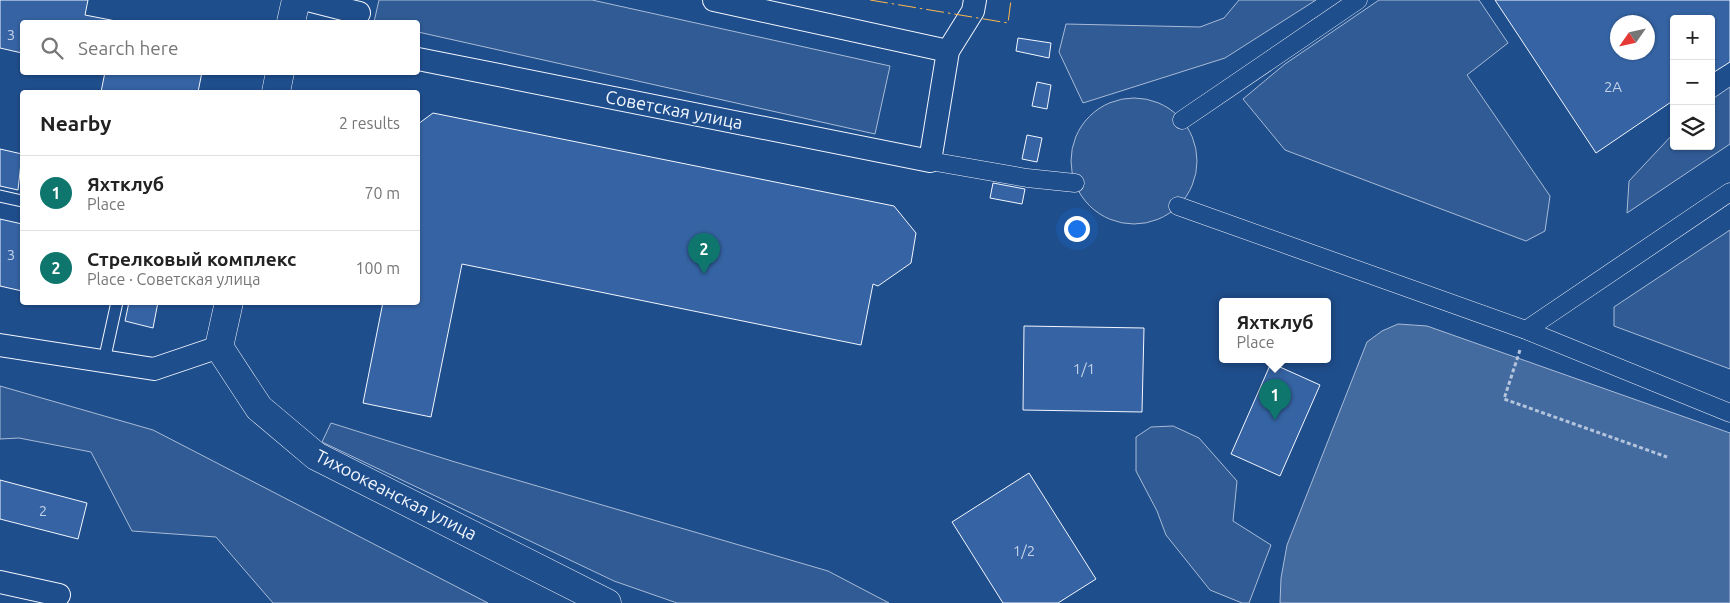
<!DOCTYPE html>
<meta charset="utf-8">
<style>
body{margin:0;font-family:Ubuntu,sans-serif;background:#f6f6f6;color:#222}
.controls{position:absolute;right:15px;top:15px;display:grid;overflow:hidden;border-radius:5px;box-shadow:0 1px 4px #0004}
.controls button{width:45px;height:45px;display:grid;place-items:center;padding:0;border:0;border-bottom:1px solid #e0e0e0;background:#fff;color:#222;font:25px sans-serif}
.compass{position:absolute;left:1610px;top:15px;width:45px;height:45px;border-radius:50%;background:#fff;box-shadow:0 1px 4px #0004;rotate:236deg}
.you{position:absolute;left:1076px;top:228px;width:18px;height:18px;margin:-12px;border:4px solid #fff;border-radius:50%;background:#1a73e8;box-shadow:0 0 0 8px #1a73e833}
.badge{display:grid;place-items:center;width:32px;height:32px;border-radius:50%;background:#0f766e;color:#fff;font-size:16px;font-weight:700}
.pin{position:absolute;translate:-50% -41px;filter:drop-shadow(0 1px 2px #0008)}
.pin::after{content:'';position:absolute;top:26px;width:18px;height:15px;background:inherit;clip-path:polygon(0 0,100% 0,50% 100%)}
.popup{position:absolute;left:1219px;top:298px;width:112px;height:65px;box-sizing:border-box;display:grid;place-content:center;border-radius:5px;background:#fff;filter:drop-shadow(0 1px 4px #0005);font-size:16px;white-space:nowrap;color:#767676}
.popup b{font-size:19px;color:#222}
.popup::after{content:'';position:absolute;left:50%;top:100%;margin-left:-10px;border:10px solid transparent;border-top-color:#fff}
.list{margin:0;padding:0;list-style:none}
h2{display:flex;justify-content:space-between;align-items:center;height:65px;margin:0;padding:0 20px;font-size:21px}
h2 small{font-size:16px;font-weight:400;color:#767676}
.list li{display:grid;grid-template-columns:32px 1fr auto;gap:15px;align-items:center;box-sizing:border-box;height:75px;padding:0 20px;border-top:1px solid #e0e0e0}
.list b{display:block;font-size:19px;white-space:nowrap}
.list p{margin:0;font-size:16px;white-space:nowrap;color:#767676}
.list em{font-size:16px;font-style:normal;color:#767676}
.icon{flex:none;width:28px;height:28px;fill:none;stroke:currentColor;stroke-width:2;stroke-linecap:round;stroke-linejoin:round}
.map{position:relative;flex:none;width:1730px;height:603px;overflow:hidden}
.search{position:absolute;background:#fff;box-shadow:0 1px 4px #0004;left:20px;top:20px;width:400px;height:55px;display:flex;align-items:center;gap:12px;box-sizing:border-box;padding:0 18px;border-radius:5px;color:#767676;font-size:19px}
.panel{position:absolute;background:#fff;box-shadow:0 1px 4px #0004;left:20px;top:90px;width:400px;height:215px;border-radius:5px}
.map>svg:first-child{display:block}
.built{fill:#305b95;stroke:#a8bbd7}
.water{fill:#446ba0;stroke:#a8bbd7}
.building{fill:#3563a3;stroke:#f2f6ff;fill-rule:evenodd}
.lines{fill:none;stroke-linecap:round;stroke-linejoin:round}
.service-casing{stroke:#f2f6ff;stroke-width:13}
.pedestrian-casing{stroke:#f2f6ff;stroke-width:19}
.minor-casing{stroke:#f2f6ff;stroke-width:24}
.secondary-casing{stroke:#f2f6ff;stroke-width:29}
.path{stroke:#b3c4dc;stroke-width:3;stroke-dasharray:4 2.5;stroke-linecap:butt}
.service{stroke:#1f4e8c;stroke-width:11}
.pedestrian{stroke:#1f4e8c;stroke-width:18}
.minor{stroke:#1f4e8c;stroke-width:22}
.secondary{stroke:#1f4e8c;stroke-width:28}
.power{stroke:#ffb74d;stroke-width:1;stroke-dasharray:18 4 2.5 4;stroke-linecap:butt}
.labels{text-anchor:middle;stroke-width:4;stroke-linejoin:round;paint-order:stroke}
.number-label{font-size:15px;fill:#c3d1e8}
.street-label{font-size:18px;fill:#f2f6ff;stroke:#1f4e8c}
</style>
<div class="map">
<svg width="1730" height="603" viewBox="0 0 1730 603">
<rect width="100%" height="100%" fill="#1f4e8c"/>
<!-- built -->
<g class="built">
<polygon points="379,0 592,0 890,66 875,134 418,32 418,22 374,22"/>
<polygon points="1239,0 1316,0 1225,58 1083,103 1059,52 1066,24 1200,27 1224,18"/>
<polygon points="1379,0 1479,0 1508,43 1467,75 1550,196 1545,231 1526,241 1285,150 1243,99 1285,64"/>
<polygon points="1730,87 1730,144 1627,213 1629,181 1674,133 1674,146 1711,146 1711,100"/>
<circle cx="1134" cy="161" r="63"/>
<polygon points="1730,230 1730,369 1614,326 1614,307"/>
<polygon points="0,386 153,430 488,603 273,603 216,537 132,531 91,452 19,438 0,439"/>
<polygon points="331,423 455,462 828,571 889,603 677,603 614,581 322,442"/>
<polygon points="1173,426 1199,438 1237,481 1233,521 1271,545 1249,603 1242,603 1210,590 1166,535 1157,511 1136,471 1136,437 1151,427"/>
</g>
<!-- water -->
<polygon class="water" points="1398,324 1427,326 1730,433 1730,603 1280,603 1281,578 1287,545 1367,342 1382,331"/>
<!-- building -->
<g class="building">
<polygon points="0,0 88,0 85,15 121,22 22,22 22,53 0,48"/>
<path d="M1495,0h235v62l-19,12v-55h-37v81l-78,53zM1618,22h30v30h-30z"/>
<polygon points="1018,38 1051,43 1049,58 1016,51"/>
<polygon points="105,72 202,72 198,92 101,92"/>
<polygon points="1037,82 1051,85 1047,109 1032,106"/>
<polygon points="433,113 894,206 916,233 911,263 878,286 873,284 861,345 462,264 431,417 363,403 383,302 418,302 418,124"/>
<polygon points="1027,135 1042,138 1037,162 1022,159"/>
<polygon points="0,149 22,154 18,190 0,186"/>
<polygon points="993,183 1025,189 1022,204 990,198"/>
<polygon points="0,219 22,224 22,291 0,286"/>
<polygon points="129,302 158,302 153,328 125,321"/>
<polygon points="1024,326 1144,328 1142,412 1023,410"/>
<polygon points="1271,363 1320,385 1280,476 1231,454"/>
<polygon points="1029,473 1096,579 1058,603 1003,603 952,522"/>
<polygon points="0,480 87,503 78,539 0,519"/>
</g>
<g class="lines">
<defs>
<g id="service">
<polyline points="0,196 22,201"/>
<polyline points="104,361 117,302"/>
</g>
<g id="pedestrian">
<polyline points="1182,120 1358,0"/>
<polyline points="930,161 1027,178 1075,183"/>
<polyline points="1178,206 1526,330 1730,413"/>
<polyline points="1526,330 1730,192"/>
</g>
<g id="minor">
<polyline points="308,0 359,13"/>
<polyline points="714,0 948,51"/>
<polyline points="418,59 930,161 948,51 973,11 975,0"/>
<polyline points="0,345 154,369 219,347"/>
<polyline points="0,582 59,595"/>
</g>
<g id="secondary">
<polyline points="291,22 296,0"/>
<polyline points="276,92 280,72"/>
<polyline points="229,302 219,347 259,408 316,456 607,603"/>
</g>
</defs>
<!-- service casing -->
<use href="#service" class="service-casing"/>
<!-- pedestrian casing -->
<use href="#pedestrian" class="pedestrian-casing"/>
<!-- minor casing -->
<use href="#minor" class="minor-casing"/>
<!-- secondary casing -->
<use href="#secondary" class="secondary-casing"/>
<!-- path -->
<polyline class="path" points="1520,350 1504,399 1667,457"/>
<!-- service -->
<use href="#service" class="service"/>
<!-- pedestrian -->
<use href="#pedestrian" class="pedestrian"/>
<!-- minor -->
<use href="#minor" class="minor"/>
<!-- secondary -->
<use href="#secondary" class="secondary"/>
<!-- power -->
<polyline class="power" points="870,0 1008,23 1011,0"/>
</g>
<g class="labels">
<!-- number labels -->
<g class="number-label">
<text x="11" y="40">3</text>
<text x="1613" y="92">2А</text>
<text x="11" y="260">3</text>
<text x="1084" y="374">1/1</text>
<text x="43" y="516">2</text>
<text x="1024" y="556">1/2</text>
</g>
<!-- street labels -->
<g class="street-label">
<text transform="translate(674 110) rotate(11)" y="6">Советская улица</text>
<text transform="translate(396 495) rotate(27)" y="6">Тихоокеанская улица</text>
</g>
</g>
</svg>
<div class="controls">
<button>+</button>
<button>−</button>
<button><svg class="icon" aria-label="layers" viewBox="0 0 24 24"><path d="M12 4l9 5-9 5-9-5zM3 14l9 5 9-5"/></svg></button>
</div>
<svg class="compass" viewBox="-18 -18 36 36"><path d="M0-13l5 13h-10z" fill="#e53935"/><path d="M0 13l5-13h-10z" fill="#767676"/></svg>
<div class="you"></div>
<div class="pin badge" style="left:1275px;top:420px">1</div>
<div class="popup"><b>Яхтклуб</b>Place</div>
<div class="pin badge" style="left:704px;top:274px">2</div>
<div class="search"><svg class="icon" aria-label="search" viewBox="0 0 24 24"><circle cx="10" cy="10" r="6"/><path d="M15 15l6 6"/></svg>Search here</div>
<section class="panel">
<h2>Nearby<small>2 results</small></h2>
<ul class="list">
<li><span class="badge">1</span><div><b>Яхтклуб</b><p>Place</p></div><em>70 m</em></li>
<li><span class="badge">2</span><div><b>Стрелковый комплекс</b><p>Place · Советская улица</p></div><em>100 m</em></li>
</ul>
</section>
</div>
